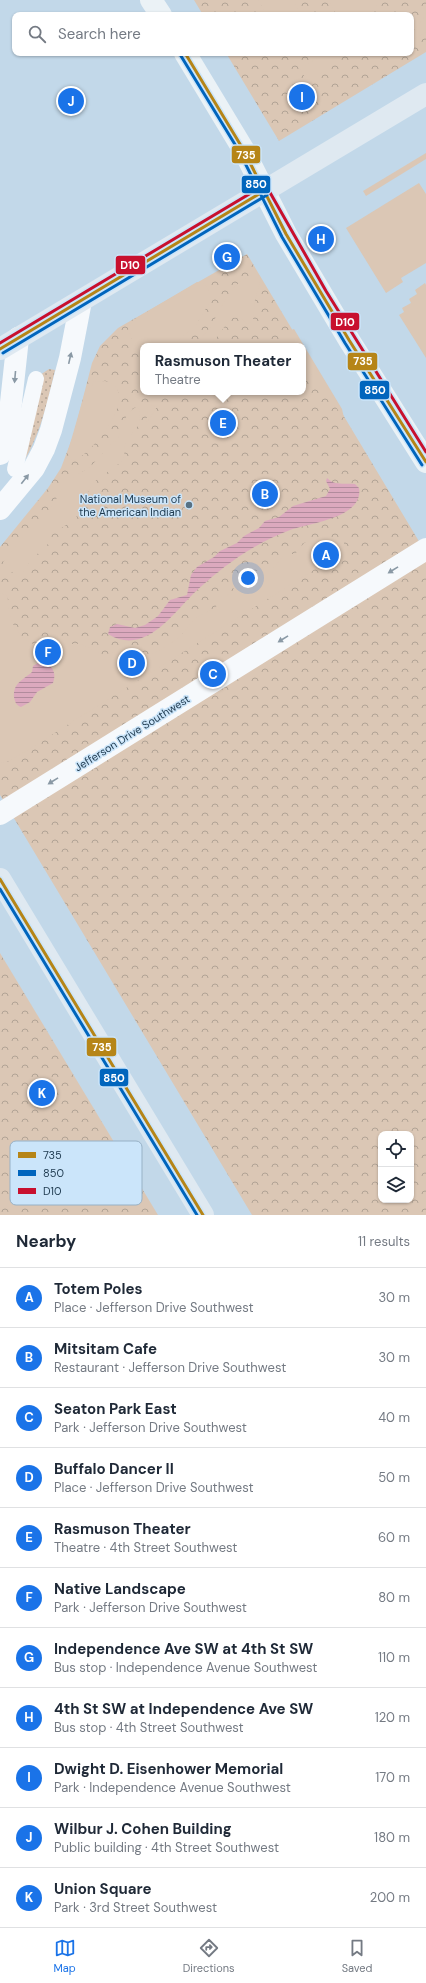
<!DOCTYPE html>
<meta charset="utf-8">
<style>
body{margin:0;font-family:"DM Sans",sans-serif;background:#f2f2f3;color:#1f2937}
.controls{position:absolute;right:12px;bottom:12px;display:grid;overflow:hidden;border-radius:8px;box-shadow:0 1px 3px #0004}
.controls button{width:36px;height:36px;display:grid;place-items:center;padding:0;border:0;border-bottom:1px solid #e0e1e3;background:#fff;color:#1f2937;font:20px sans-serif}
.you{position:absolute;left:248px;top:578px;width:14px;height:14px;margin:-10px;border:3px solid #fff;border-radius:50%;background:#1a73e8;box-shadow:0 0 0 6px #1a73e833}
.badge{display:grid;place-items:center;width:26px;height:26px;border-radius:50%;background:#1a73e8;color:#fff;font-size:13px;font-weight:700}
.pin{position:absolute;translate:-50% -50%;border:2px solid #fff;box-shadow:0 1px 4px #0006}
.popup{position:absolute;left:140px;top:343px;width:166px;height:52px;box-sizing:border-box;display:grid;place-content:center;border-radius:8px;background:#fff;filter:drop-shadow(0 1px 3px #0005);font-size:13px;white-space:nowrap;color:#747a83}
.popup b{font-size:15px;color:#1f2937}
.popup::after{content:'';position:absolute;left:50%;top:100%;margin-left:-8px;border:8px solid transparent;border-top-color:#fff}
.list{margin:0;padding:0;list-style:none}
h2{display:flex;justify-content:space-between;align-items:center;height:52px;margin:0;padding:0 16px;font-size:17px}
h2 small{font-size:13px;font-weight:400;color:#747a83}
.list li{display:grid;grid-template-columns:26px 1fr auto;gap:12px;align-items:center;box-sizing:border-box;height:60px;padding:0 16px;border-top:1px solid #e0e1e3}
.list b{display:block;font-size:15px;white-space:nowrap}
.list p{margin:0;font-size:13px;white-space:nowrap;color:#747a83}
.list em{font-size:13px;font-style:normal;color:#747a83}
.icon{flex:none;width:22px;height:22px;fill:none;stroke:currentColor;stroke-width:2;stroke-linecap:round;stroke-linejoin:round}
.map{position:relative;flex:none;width:426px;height:1215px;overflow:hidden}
.search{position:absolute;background:#fff;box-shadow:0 1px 3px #0004;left:12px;right:12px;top:12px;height:44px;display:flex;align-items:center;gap:10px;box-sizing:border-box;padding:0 14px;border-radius:8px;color:#747a83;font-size:15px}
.sheet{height:712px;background:#fff}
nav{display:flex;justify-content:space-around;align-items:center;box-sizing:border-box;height:56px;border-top:1px solid #e0e1e3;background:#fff;font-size:11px;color:#747a83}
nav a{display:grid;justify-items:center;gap:2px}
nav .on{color:#1a73e8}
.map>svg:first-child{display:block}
.grass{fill:url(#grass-dots)}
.park{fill:url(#park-crowns);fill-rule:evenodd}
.garden{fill:#dbc7b5}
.water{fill:url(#water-rules)}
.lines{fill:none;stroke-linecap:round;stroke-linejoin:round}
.pedestrian{stroke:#f6f9fc;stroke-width:16}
.tertiary{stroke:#f6f9fc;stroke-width:22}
.secondary{stroke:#ebf2f6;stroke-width:22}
.primary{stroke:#dfe9f1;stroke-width:22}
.bus-1-casing{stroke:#cbe5fa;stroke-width:6}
.bus-2-casing{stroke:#cbe5fa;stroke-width:6}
.bus-3-casing{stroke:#cbe5fa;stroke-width:6}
.bus-1{stroke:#b68517;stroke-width:3}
.bus-2{stroke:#0065bd;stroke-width:3}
.bus-3{stroke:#c8102e;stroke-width:3}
.oneway{fill:#8a99a5}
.poi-dot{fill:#577184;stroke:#cbe5fa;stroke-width:1.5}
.labels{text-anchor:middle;stroke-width:3;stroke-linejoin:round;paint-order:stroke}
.poi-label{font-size:11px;fill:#1d394e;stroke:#cbe5fa;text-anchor:end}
.street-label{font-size:11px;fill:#1d394e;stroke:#cbe5fa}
.key{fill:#cbe5fa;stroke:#97b1c6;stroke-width:1}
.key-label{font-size:11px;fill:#1d394e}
.line-badge{stroke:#cbe5fa;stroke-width:1.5}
.badge-label{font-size:11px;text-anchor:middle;font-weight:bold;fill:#fff}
</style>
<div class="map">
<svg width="426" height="1215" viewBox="0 0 426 1215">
<defs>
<pattern id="grass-dots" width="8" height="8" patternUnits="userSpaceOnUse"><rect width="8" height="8" fill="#dbc7b5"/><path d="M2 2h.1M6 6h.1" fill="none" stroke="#b1a395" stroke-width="1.8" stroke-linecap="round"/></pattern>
<pattern id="park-crowns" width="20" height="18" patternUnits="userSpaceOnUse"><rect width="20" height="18" fill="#dbc7b5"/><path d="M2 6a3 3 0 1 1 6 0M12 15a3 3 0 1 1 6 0" fill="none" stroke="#b1a395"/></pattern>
<pattern id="water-rules" width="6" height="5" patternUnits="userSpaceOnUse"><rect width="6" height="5" fill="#dca9be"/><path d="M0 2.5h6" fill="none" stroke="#b28b9d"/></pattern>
</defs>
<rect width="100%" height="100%" fill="#c2d8e9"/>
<!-- grass -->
<path class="grass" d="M49,369l6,1c-8,35 -15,65 -34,96l19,-91z"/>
<!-- park -->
<g class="park">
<polygon points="194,0 426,0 426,52 279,141 226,53 411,53 411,15 203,15"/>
<path d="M247,254l55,92h-159v46h160v-44l123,205v662h-174l-252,-420v-248l48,-59 13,-20 13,-35 18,-70 8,-17 18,-18zM381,1134h30v66h-30z"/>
<polygon points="0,953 158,1215 0,1215"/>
</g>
<!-- garden -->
<g class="garden">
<polygon points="258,0 301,0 295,4 301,14 267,15"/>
<polygon points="336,0 381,0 369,15 337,15 330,3"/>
<polygon points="426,15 426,32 411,41 411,34"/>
<polygon points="325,53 338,53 310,86 300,69"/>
<polygon points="426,153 426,159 366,196 363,191"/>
<polygon points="419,183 426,194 426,263 401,278 403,282 386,293 346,228"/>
<path d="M257,273l4,5 -6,22 -2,21 -6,3 -7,-7 -9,1 -21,28h-19c8,-6 15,-12 20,-20 12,-20 20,-46 46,-53z"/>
<path d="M197,282c10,-1 13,10 14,18l-15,25 -24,21h-29v9c-16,-8 -8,-15 -15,-25l5,-10z"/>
<polygon points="425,283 426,285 426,358 399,315 404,312 402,308 411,303 409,299 417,294 415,290"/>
<polygon points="294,329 342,409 344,418 303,364 303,346 290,346 285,332"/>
<path d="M105,381c39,9 -13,74 -32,80l-5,-6v-4l17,-59 7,-6 1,-4z"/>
<polygon points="149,404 157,407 146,424 148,406"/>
<path d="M137,407l3,2 -1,15 -14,20 -1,13 -3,5 -27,20 -8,13 -5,17 -9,9 -20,13 -4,10 -17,16 -11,17 -6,-3 -11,-12 20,-25 26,-26 13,-22 9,-10 20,-13 20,-22 7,-5c3,-10 8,-29 19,-32z"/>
<path d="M309,541l16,8 7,-1 12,-6v5l-16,14 -318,200 -10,2v-170l8,3c-2,23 12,50 39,51 11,1 24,-6 36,-2 6,2 12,7 19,9 4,1 10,-2 15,-1 5,1 8,4 14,5 18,1 41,-13 53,-26 4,-4 7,-10 12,-14 5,-5 20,-7 22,-15 0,-2 0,-4 0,-6l14,-3c4,-16 5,-9 17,-14l6,-8 6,-4 14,-1 9,-13h11l9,-11z"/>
</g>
<!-- water -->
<g class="water">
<path d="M327,478c8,8 17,5 28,6l4,4c5,30 -50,35 -69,42 -15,6 -30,13 -44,22 -19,12 -36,26 -53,42 -22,22 -49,62 -85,40l2,-7 7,-3 18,4 10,-3 13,-9 12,-16 17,-5 4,-20 6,-8 17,-10 6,-6 17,-8 7,-7 15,-8 6,-7 14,-4 14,-11 33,-10 4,-7 -4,-8z"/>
<path d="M38,663h9c7,6 9,11 6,20l-16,9 -7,10 -9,5c-5,-2 -6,-5 -7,-10 -1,-14 9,-17 18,-25l1,-6z"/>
</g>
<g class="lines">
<!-- pedestrian -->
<polyline class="pedestrian" points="15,469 36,379"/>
<!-- tertiary -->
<g class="tertiary">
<polyline points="0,454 9,421 18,338"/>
<polyline points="0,509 34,468 44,449 51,430 70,358 81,301"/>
<polyline points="0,814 426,549"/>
</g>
<!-- secondary -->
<g class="secondary">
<polyline points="151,0 161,15"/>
<polyline points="185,53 243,149 286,234 349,340 426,462"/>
</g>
<!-- primary -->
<g class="primary">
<polyline points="0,349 426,94"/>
<polyline points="0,879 203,1215"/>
</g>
<defs>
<g id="bus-1">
<polyline points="185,53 243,149 286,234 349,340 426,462"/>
<polyline points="0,349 264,191"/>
<polyline points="0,879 203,1215"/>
</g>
<g id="bus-2">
<polyline points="181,56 239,151 282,237 345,343 422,465"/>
<polyline points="3,353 267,195"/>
<polyline points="0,889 197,1215"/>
</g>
<g id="bus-3">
<polyline points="268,189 326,291 426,452"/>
<polyline points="0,343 261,187"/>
</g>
</defs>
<!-- bus-1 casing -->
<use href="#bus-1" class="bus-1-casing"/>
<!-- bus-2 casing -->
<use href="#bus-2" class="bus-2-casing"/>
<!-- bus-3 casing -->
<use href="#bus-3" class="bus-3-casing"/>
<!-- bus-1 -->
<use href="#bus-1" class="bus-1"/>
<!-- bus-2 -->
<use href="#bus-2" class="bus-2"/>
<!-- bus-3 -->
<use href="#bus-3" class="bus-3"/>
</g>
<!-- one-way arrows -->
<defs><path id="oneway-solid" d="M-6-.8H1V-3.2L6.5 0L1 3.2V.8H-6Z"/></defs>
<g class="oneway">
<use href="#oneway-solid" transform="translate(70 358) rotate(-77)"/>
<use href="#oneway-solid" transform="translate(15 377) rotate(95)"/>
<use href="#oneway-solid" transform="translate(25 479) rotate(-52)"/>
<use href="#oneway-solid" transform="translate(393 570) rotate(148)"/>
<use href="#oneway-solid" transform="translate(283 639) rotate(148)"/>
<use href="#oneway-solid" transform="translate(53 781) rotate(148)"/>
</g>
<!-- markers -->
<circle class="poi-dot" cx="189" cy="505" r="4"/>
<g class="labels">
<!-- poi labels -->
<g class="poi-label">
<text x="181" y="503">National Museum of<tspan x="181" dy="13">the American Indian</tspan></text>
</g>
<!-- street labels -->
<g class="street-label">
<text transform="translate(132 733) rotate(-32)" y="4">Jefferson Drive Southwest</text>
</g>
</g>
<!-- legend -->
<rect x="10" y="1141" width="132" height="64" rx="6" class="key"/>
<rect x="18" y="1152" width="18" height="6" fill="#b68517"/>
<rect x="18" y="1170" width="18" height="6" fill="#0065bd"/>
<rect x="18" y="1188" width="18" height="6" fill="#c8102e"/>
<g class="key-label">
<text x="43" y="1159">735</text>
<text x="43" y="1177">850</text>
<text x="43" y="1195">D10</text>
</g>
<g class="line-badge">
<rect x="231" y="145" width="30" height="19" rx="4" fill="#b68517"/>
<rect x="241" y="175" width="30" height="19" rx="4" fill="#0065bd"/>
<rect x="115" y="255" width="31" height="20" rx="4" fill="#c8102e"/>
<rect x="330" y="312" width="30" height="19" rx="4" fill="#c8102e"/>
<rect x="347" y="352" width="31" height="19" rx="4" fill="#b68517"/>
<rect x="359" y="380" width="31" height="20" rx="4" fill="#0065bd"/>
<rect x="86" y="1037" width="31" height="20" rx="4" fill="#b68517"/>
<rect x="99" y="1068" width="30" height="19" rx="4" fill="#0065bd"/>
</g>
<g class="badge-label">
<text x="246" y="159">735</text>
<text x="256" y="188">850</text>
<text x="130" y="269">D10</text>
<text x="345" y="326">D10</text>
<text x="363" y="365">735</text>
<text x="375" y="394">850</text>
<text x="102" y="1051">735</text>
<text x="114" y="1082">850</text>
</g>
</svg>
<div class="controls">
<button><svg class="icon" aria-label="locate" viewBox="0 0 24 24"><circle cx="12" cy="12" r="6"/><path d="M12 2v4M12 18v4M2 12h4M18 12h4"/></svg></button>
<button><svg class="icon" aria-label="layers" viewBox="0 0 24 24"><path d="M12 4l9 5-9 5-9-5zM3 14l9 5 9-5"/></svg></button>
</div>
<div class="you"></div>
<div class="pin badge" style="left:326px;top:555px">A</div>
<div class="pin badge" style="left:265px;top:494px">B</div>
<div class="pin badge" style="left:213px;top:674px">C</div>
<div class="pin badge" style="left:132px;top:663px">D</div>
<div class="pin badge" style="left:223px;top:423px">E</div>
<div class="popup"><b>Rasmuson Theater</b>Theatre</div>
<div class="pin badge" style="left:48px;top:652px">F</div>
<div class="pin badge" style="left:227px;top:257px">G</div>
<div class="pin badge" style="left:321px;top:239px">H</div>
<div class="pin badge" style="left:302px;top:97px">I</div>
<div class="pin badge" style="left:71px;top:101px">J</div>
<div class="pin badge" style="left:42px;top:1093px">K</div>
<div class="search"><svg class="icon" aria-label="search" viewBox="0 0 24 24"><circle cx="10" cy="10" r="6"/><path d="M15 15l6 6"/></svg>Search here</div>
</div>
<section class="sheet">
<h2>Nearby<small>11 results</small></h2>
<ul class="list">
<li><span class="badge">A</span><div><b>Totem Poles</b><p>Place · Jefferson Drive Southwest</p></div><em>30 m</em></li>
<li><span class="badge">B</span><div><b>Mitsitam Cafe</b><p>Restaurant · Jefferson Drive Southwest</p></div><em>30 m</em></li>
<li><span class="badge">C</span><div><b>Seaton Park East</b><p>Park · Jefferson Drive Southwest</p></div><em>40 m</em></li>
<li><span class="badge">D</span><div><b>Buffalo Dancer II</b><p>Place · Jefferson Drive Southwest</p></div><em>50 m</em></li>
<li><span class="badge">E</span><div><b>Rasmuson Theater</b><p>Theatre · 4th Street Southwest</p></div><em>60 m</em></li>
<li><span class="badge">F</span><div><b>Native Landscape</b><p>Park · Jefferson Drive Southwest</p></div><em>80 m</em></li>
<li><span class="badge">G</span><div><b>Independence Ave SW at 4th St SW</b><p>Bus stop · Independence Avenue Southwest</p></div><em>110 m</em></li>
<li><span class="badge">H</span><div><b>4th St SW at Independence Ave SW</b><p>Bus stop · 4th Street Southwest</p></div><em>120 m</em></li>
<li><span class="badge">I</span><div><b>Dwight D. Eisenhower Memorial</b><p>Park · Independence Avenue Southwest</p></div><em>170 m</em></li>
<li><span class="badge">J</span><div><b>Wilbur J. Cohen Building</b><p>Public building · 4th Street Southwest</p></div><em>180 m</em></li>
<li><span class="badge">K</span><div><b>Union Square</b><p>Park · 3rd Street Southwest</p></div><em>200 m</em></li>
</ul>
</section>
<nav>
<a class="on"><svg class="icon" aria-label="map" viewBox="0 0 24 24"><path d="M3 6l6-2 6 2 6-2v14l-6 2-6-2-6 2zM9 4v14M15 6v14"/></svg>Map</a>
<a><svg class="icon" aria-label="directions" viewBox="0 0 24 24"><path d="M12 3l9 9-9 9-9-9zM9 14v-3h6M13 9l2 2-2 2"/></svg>Directions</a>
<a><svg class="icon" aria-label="saved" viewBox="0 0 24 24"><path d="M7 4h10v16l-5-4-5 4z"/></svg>Saved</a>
</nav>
